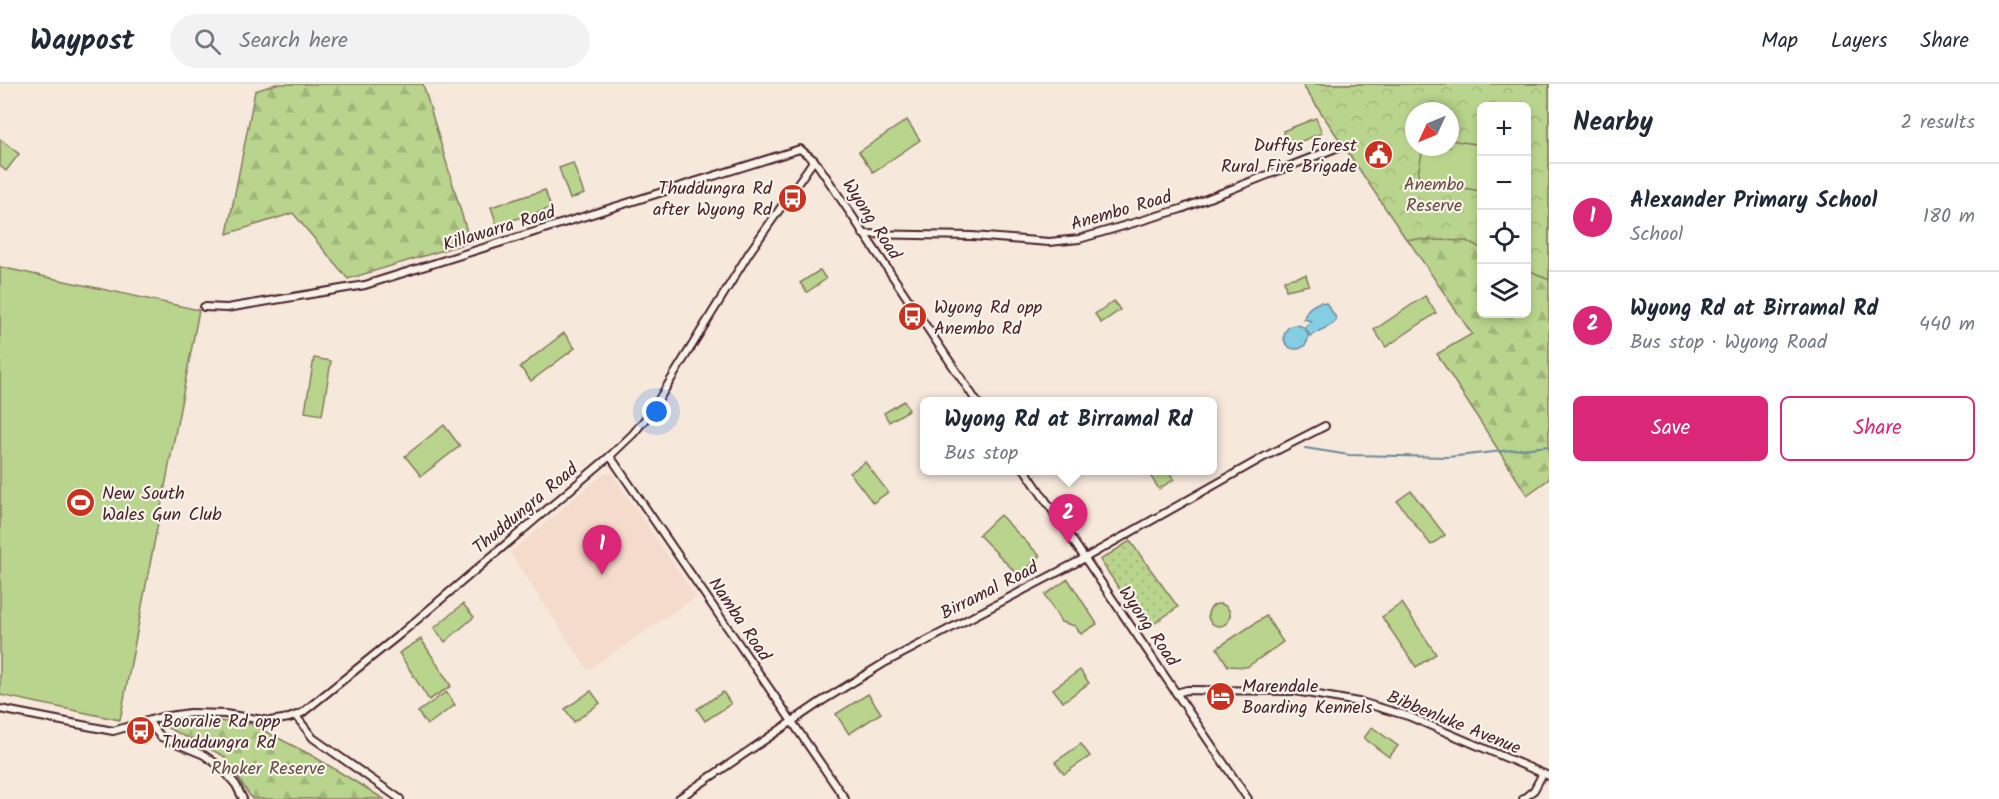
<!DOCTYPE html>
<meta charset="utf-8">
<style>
body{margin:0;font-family:Kalam,sans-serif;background:#f2f2f3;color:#1f2937}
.controls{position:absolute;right:18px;top:18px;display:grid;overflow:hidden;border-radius:9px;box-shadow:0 3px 9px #0003}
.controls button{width:54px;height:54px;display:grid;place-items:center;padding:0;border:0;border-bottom:2px solid #e0e1e3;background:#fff;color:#1f2937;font:30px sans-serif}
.compass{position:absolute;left:1405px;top:18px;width:54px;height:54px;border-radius:50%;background:#fff;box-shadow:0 3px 9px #0003;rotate:226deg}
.you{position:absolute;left:657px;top:328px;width:21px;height:21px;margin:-15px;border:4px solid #fff;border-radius:50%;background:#1a73e8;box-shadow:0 0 0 9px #1a73e833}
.badge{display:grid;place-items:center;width:39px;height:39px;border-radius:50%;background:#db2777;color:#fff;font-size:20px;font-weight:700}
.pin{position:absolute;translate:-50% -50px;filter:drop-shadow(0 2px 3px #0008)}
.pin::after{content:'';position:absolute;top:32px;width:21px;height:18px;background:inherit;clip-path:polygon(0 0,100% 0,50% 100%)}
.popup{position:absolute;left:920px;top:313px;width:297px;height:78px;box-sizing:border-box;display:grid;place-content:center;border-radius:9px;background:#fff;filter:drop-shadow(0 2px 4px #0005);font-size:20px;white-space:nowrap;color:#747a83}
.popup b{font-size:22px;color:#1f2937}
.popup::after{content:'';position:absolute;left:50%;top:100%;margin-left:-12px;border:12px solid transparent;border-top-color:#fff}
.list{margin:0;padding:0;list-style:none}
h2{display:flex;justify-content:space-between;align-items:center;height:78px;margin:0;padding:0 24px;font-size:26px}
h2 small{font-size:20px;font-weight:400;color:#747a83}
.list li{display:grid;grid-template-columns:39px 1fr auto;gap:18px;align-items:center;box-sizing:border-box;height:108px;padding:0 24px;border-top:2px solid #e0e1e3}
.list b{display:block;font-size:22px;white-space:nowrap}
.list p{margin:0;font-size:20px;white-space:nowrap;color:#747a83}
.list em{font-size:20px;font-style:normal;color:#747a83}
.actions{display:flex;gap:12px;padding:18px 24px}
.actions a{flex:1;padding:14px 0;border:2px solid #db2777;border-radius:9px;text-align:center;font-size:21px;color:#db2777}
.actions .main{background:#db2777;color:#fff}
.icon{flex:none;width:33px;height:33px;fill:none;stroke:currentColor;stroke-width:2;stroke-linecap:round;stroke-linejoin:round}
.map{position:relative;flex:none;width:1549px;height:715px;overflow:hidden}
header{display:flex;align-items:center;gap:36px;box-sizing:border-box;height:84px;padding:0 30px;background:#fff;border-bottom:2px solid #e0e1e3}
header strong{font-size:28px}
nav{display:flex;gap:33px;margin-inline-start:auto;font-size:21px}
.search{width:420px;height:54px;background:#f2f2f3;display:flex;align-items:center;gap:15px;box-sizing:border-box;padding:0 21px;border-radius:33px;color:#747a83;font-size:22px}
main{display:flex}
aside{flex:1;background:#fff}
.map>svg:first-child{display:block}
.built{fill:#f5dbcb}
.grass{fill:url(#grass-dots);stroke:#827a5c;stroke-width:1.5}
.forest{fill:url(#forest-firs);stroke:#827a5c;stroke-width:1.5;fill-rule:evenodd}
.park{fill:url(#park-crowns);stroke:#827a5c;stroke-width:1.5;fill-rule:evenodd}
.garden{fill:#b9d58d;stroke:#827a5c;stroke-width:1.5}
.water{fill:#84cee4;stroke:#6d889a;stroke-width:1.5}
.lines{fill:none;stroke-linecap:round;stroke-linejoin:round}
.stream{stroke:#6d889a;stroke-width:2}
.street-casing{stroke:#4a1f2b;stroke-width:10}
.street{stroke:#f7f3e8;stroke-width:6}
.labels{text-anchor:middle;stroke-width:4.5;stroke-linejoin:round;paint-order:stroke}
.poi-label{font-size:18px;fill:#4a1f2b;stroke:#f7f3e8;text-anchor:start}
.park-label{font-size:18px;fill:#664c44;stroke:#f7f3e8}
.street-label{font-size:18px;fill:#4a1f2b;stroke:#f7f3e8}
</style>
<header>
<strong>Waypost</strong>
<div class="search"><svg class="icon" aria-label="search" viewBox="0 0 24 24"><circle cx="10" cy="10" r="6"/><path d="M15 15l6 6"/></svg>Search here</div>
<nav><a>Map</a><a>Layers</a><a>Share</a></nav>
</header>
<main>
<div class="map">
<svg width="1549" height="715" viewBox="0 0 1549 715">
<defs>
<pattern id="grass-dots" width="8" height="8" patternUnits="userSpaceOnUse" patternTransform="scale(1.5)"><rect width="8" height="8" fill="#b9d58d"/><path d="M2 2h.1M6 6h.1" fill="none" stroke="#a1b67a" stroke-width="1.8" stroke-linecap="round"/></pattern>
<pattern id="forest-firs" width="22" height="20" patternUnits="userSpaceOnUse" patternTransform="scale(1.5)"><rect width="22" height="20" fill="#b9d58d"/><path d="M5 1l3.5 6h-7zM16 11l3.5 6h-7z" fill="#a1b67a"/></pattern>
<pattern id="park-crowns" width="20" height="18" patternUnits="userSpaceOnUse" patternTransform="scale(1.5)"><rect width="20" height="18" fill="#b9d58d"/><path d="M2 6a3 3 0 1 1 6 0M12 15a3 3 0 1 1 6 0" fill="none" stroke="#a1b67a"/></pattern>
</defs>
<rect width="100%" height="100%" fill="#f6e8db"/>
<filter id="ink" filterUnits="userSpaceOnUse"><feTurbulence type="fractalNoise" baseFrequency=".0167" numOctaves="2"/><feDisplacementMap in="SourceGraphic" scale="12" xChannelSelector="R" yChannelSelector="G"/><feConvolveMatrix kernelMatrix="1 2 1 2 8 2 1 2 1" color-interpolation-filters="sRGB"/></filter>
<g filter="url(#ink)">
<!-- built -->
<polygon class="built" points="605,389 612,390 696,513 588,586 510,469"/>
<!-- grass -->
<polygon class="grass" points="1130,457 1178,523 1146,545 1100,476"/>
<!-- forest -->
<g class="forest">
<polygon points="276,0 423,0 470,158 348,195 293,129 227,150 255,7"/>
<path d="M1302,0h247v395l-22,16 -90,-141 35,-20zM1482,22h44v208h-44zM1414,27h36v36h-36z"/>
<polygon points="207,636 251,640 313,672 384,715 252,715 224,672 162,641"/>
</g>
<!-- park -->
<path class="park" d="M1302,0h247v196l-22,-11 -1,-163h-44l-1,142 -15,-7 -60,-2zM1414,27h36v36h-36z"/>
<!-- garden -->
<g class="garden">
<polygon points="1316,34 1322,49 1289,62 1283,47"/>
<polygon points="907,36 920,56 873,88 859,68"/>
<polygon points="0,55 19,70 6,87 0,82"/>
<polygon points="1450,56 1481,61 1481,107 1417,96 1423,63 1450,63"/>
<polygon points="573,79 584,110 570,115 559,84"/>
<polygon points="545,106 551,124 497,141 491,123"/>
<polygon points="0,183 199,226 120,636 0,611"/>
<polygon points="820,186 826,195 807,208 800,199"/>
<polygon points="1306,191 1309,201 1286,206 1284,196"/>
<polygon points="1425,212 1436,229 1386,263 1374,246"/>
<polygon points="1114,217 1120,226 1101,239 1095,230"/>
<polygon points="564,249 575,264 531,297 520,283"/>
<polygon points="314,274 331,277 322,331 305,328"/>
<polygon points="904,317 909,326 889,338 884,329"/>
<polygon points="444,341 460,362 421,392 405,372"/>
<polygon points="865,378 888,408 873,419 850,389"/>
<polygon points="1147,387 1168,387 1174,395 1159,405"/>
<polygon points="1411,407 1445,451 1431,461 1397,417"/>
<polygon points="1000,431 1040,472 1019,492 979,451"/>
<polygon points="1068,495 1097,540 1081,550 1075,542 1061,538 1045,511"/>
<polygon points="1402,519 1436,570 1416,583 1382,533"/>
<polygon points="463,520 474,533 445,558 434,544"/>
<circle cx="1219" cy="531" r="11"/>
<polygon points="1266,532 1283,558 1247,583 1228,582 1217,564"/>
<polygon points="421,555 451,602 429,616 399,569"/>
<polygon points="1080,586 1089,599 1063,618 1053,605"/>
<polygon points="591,607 600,619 574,638 565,625"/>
<polygon points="446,608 455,621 427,641 418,628"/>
<polygon points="723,608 731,620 705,637 697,625"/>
<polygon points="868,610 881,629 849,650 836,630"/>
<polygon points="1372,643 1398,662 1389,673 1364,654"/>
<polygon points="1081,660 1090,672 1064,690 1055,678"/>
</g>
<!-- water -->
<g class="water">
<path d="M1320,218l6,1 9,13 1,4 -3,4 -23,12 -5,-8 6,-7 -7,-2c2,-10 7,-13 16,-17z"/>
<circle cx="1296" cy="253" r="12"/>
</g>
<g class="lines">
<!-- stream -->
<polyline class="stream" points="1305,364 1349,371 1448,373 1549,362"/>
<defs>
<g id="street">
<polyline points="863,150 972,152 1049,158 1079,155 1181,125 1341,62"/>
<polyline points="204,223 227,224 365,201 800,65 814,76 820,84 977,318"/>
<polyline points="610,372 845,715"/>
<polyline points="1025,386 1248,715"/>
<polyline points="1176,609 1187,606 1295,607 1364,619 1408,632 1549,692"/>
<polyline points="0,625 113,647 161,633 190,629 225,630 270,637 289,634 302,629 399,551 610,372 633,350 651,328 749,169 814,76"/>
<polyline points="296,632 313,654 400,715"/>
<polyline points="148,637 161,653 204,671 222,684 236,701 243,715"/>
<polyline points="678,715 822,617 886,578 1085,474 1264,373 1325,342"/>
<polyline points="1523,715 1534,706 1542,691"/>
</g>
</defs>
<!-- street casing -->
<use href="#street" class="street-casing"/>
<!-- street -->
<use href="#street" class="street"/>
</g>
</g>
<!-- icons -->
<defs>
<symbol id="civic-disc" viewBox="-11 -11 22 22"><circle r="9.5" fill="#c8321e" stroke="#f7f3e8"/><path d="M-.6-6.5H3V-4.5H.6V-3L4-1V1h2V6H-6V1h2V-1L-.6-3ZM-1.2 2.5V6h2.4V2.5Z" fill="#fff"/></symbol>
<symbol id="bus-disc" viewBox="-11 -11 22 22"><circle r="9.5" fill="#c8321e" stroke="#f7f3e8"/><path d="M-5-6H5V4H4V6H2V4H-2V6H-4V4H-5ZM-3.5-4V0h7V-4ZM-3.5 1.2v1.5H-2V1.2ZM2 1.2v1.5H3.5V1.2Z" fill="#fff"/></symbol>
<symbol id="stadium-disc" viewBox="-11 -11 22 22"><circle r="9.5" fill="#c8321e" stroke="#f7f3e8"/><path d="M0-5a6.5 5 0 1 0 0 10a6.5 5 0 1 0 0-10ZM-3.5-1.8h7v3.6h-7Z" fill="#fff"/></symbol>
<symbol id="hotel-disc" viewBox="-11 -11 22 22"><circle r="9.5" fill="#c8321e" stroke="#f7f3e8"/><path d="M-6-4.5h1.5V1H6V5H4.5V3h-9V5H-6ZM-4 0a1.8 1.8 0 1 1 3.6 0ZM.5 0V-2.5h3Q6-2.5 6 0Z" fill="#fff"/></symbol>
</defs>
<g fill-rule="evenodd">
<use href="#civic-disc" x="1362" y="54" width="33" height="33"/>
<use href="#bus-disc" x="776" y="98" width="33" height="33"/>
<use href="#bus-disc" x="896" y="216" width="33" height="33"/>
<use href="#stadium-disc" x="64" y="402" width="33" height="33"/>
<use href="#hotel-disc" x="1204" y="596" width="33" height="33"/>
<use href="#bus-disc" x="124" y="630" width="33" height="33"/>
</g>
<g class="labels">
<!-- poi labels -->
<g class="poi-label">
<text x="1357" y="67" text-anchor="end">Duffys Forest<tspan x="1357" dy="21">Rural Fire Brigade</tspan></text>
<text x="772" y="110" text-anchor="end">Thuddungra Rd<tspan x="772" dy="21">after Wyong Rd</tspan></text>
<text x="934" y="229">Wyong Rd opp<tspan x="934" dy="21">Anembo Rd</tspan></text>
<text x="102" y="415">New South<tspan x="102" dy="21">Wales Gun Club</tspan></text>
<text x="1242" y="608">Marendale<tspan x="1242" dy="21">Boarding Kennels</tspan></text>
<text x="162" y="643">Booralie Rd opp<tspan x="162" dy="21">Thuddungra Rd</tspan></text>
</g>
<!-- park labels -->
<g class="park-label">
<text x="1434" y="106">Anembo<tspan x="1434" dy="21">Reserve</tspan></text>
<text x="268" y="690">Rhoker Reserve</text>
</g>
<!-- street labels -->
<g class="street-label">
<text transform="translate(1121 126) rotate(-16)" y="6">Anembo Road</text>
<text transform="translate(872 135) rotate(57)" y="6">Wyong Road</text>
<text transform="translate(499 144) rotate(-17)" y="6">Killawarra Road</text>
<text transform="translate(525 424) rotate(-40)" y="6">Thuddungra Road</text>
<text transform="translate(989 506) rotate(-27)" y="6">Birramal Road</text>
<text transform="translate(740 535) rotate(56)" y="6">Namba Road</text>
<text transform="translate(1149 542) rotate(56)" y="6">Wyong Road</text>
<text transform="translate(1454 638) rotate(22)" y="6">Bibbenluke Avenue</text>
</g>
</g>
</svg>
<div class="controls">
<button>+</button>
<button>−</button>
<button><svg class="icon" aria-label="locate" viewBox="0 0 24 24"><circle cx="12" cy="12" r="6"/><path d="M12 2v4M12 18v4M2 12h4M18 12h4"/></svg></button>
<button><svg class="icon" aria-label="layers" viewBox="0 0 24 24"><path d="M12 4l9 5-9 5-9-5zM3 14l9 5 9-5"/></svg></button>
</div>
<svg class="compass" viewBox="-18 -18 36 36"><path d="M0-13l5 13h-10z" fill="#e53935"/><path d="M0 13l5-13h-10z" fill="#747a83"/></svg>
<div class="you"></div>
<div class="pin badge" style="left:602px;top:491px">1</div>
<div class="pin badge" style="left:1068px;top:460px">2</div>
<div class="popup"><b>Wyong Rd at Birramal Rd</b>Bus stop</div>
</div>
<aside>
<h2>Nearby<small>2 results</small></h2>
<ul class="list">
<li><span class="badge">1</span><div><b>Alexander Primary School</b><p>School</p></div><em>180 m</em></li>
<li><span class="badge">2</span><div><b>Wyong Rd at Birramal Rd</b><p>Bus stop · Wyong Road</p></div><em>440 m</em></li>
</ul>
<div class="actions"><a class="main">Save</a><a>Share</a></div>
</aside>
</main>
